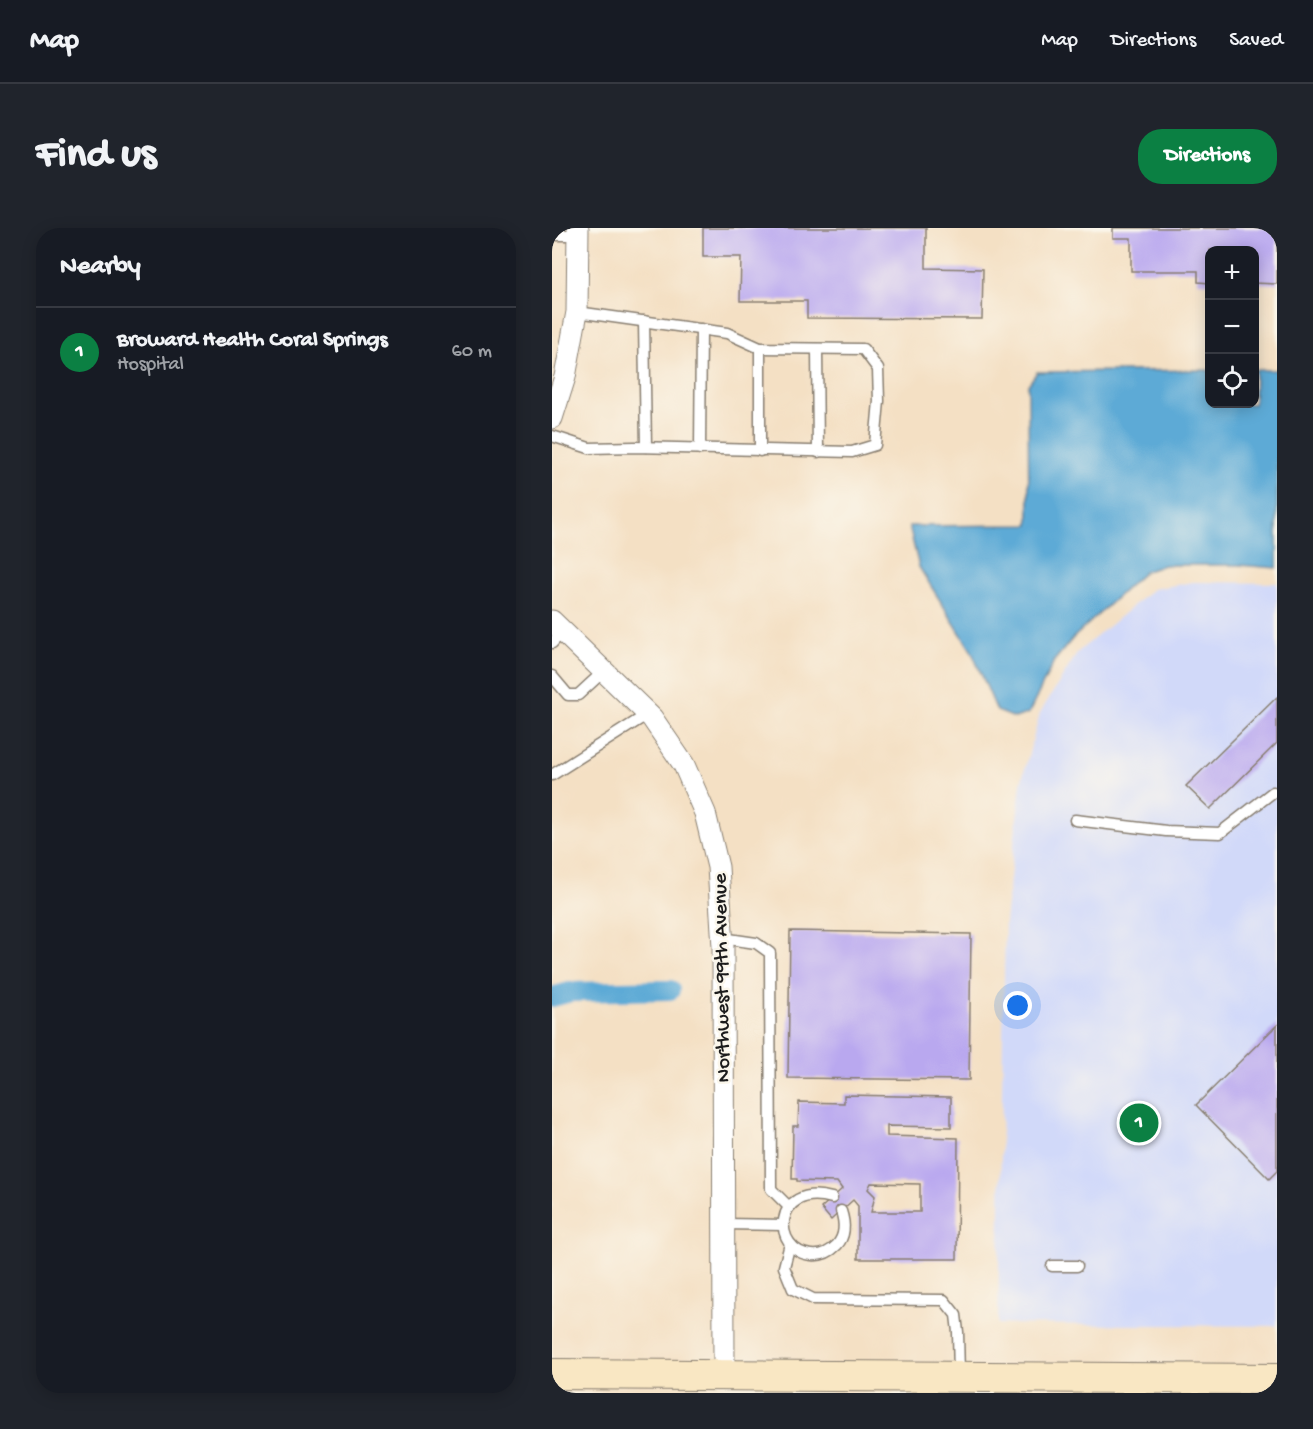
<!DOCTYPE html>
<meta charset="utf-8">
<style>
body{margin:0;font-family:"Gochi Hand",sans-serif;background:#20242c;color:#f1f3f6}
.controls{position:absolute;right:18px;top:18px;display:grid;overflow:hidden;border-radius:12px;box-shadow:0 3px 15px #0003}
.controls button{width:54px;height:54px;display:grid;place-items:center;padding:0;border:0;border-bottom:2px solid #363941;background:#171b24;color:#f1f3f6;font:30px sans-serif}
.you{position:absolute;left:466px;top:778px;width:21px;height:21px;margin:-15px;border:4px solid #fff;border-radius:50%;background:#1a73e8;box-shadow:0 0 0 9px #1a73e833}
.badge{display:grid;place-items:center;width:39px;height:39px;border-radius:50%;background:#0b8043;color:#fff;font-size:20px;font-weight:700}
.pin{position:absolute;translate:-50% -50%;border:3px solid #fff;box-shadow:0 2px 6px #0006}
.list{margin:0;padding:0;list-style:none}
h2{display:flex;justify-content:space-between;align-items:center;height:78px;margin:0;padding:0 24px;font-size:26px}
h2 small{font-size:20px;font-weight:400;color:#9ea1a6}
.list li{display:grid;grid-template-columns:39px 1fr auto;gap:18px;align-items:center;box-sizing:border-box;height:90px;padding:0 24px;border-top:2px solid #363941}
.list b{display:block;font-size:22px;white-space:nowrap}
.list p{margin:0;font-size:20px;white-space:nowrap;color:#9ea1a6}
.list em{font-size:20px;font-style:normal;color:#9ea1a6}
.icon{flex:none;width:33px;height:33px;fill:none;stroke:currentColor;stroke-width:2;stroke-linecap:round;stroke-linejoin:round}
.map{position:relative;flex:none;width:725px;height:1165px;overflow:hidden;border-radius:24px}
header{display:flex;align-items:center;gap:36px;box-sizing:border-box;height:84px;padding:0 30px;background:#171b24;border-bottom:2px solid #363941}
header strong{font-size:28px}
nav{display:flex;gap:33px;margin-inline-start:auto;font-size:21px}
.intro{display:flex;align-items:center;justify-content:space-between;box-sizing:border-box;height:144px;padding:0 36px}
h1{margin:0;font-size:42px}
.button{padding:15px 27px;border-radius:24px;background:#0b8043;color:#fff;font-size:21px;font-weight:700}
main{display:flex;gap:36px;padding:0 36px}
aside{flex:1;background:#171b24;border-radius:24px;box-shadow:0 3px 15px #0003}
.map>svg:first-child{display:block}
.built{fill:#d1d9f9}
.water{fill:#5daad6;stroke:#3c6379;stroke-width:1.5}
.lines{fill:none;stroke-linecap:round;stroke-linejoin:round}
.canal{stroke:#5daad6;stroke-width:20}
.building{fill:#b9a8ef;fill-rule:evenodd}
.lane-casing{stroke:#887e70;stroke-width:13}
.street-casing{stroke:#887e70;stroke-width:23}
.secondary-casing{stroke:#887e70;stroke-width:32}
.lane{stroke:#fff;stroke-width:10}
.street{stroke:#fff;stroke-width:21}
.secondary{stroke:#f9e7c3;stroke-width:30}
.labels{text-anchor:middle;stroke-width:5;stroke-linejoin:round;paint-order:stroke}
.street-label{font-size:21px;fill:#1c1c1c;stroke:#fbf7ec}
</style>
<header>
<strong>Map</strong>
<nav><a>Map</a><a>Directions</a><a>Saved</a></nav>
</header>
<div class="intro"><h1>Find us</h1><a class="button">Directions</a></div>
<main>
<aside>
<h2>Nearby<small></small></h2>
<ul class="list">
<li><span class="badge">1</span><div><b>Broward Health Coral Springs</b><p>Hospital</p></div><em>60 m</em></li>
</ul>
</aside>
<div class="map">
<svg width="725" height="1165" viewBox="0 0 725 1165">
<rect width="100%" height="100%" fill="#fbf7ec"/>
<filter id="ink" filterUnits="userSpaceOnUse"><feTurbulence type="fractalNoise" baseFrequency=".0167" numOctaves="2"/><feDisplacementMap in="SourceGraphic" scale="12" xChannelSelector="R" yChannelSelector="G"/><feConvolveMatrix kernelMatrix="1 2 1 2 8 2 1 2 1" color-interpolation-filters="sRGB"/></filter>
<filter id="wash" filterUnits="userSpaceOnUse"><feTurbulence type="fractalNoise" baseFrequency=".008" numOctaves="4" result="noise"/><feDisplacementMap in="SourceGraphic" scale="24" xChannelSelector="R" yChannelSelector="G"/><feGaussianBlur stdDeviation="1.35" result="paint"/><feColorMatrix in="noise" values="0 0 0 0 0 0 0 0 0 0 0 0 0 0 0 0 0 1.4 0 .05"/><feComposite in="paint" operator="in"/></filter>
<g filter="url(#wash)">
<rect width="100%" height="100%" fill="#f4e0c4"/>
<!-- built -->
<polygon class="built" points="641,354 725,355 725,1098 446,1096 453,694 469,555 488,485 526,424 601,361"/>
<!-- water -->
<polygon class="water" points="657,142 658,176 702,176 703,142 725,142 725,340 686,337 612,337 592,344 521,410 502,433 477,485 463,490 445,483 419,422 367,339 357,298 477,297 476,157 485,144"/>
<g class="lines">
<!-- canal -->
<polyline class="canal" points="0,769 18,764 118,762"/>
</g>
<g id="blocks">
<!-- building -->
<g class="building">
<polygon points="151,0 374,0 374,40 431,41 430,91 255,90 255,73 188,73 189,29 151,29"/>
<polygon points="561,0 725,0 725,56 702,55 702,22 658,22 658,55 646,54 646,43 579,43 579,10 561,10"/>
<polygon points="725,469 725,515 658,581 634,558"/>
<polygon points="238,703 419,706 417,852 236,850"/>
<polygon points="725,797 725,943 717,951 644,877"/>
<path d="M292,867l107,2v30l-64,-1v10l71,2 -1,121h-99v-53l-5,-6 -22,20 -10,-12 21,-19 -5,-7 -40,-1v-2h-5l1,-53h5l1,-24 45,1zM319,955l49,1v28h-49l4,-16 -7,-7z"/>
</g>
</g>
</g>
<g filter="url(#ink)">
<use href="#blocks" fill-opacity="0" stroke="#887e70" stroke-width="1.5"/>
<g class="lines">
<defs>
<g id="lane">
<polyline points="0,7 26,7"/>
<polyline points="92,93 94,219"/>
<polyline points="265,121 266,224"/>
<polyline points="0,208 37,220 83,219 300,224 323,217 327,173 326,141 311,121 208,120 175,105 25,84"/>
<polyline points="148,221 149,101"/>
<polyline points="208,223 208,120"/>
<polyline points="0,415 11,403"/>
<polyline points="0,448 16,467 26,467 52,443"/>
<polyline points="0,547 96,486"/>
<polyline points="523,592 614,603 668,605 721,564"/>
<polyline points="170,710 204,715 218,725 219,961 237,979"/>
<path d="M280,970c-60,-16 -61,54 -20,57 9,1 18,-3 25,-10 9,-10 8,-22 4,-34"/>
<polyline points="172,996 231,997"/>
<polyline points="238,1016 232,1039 241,1061 261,1071 392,1072 404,1087 406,1104 407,1148"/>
<polyline points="500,1038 525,1038"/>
</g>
<g id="street">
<polyline points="0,190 13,149 25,84 26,0"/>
<polyline points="0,393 100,490 132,537 153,585 166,639 171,719 172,1148"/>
</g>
<polyline id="secondary" points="0,1146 725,1151"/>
</defs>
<!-- lane casing -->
<use href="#lane" class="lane-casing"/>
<!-- street casing -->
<use href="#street" class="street-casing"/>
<!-- secondary casing -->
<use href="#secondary" class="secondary-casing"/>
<!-- lane -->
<use href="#lane" class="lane"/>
<!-- street -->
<use href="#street" class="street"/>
<!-- secondary -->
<use href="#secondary" class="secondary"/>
</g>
</g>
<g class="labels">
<!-- street labels -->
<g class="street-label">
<text transform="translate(168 750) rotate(-91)" y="7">Northwest 99th Avenue</text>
</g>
</g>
</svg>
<div class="controls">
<button>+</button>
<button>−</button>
<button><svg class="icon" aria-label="locate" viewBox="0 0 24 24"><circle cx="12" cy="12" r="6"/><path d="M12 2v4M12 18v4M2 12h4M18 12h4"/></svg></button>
</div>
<div class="you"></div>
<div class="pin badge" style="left:587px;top:895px">1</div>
</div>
</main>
